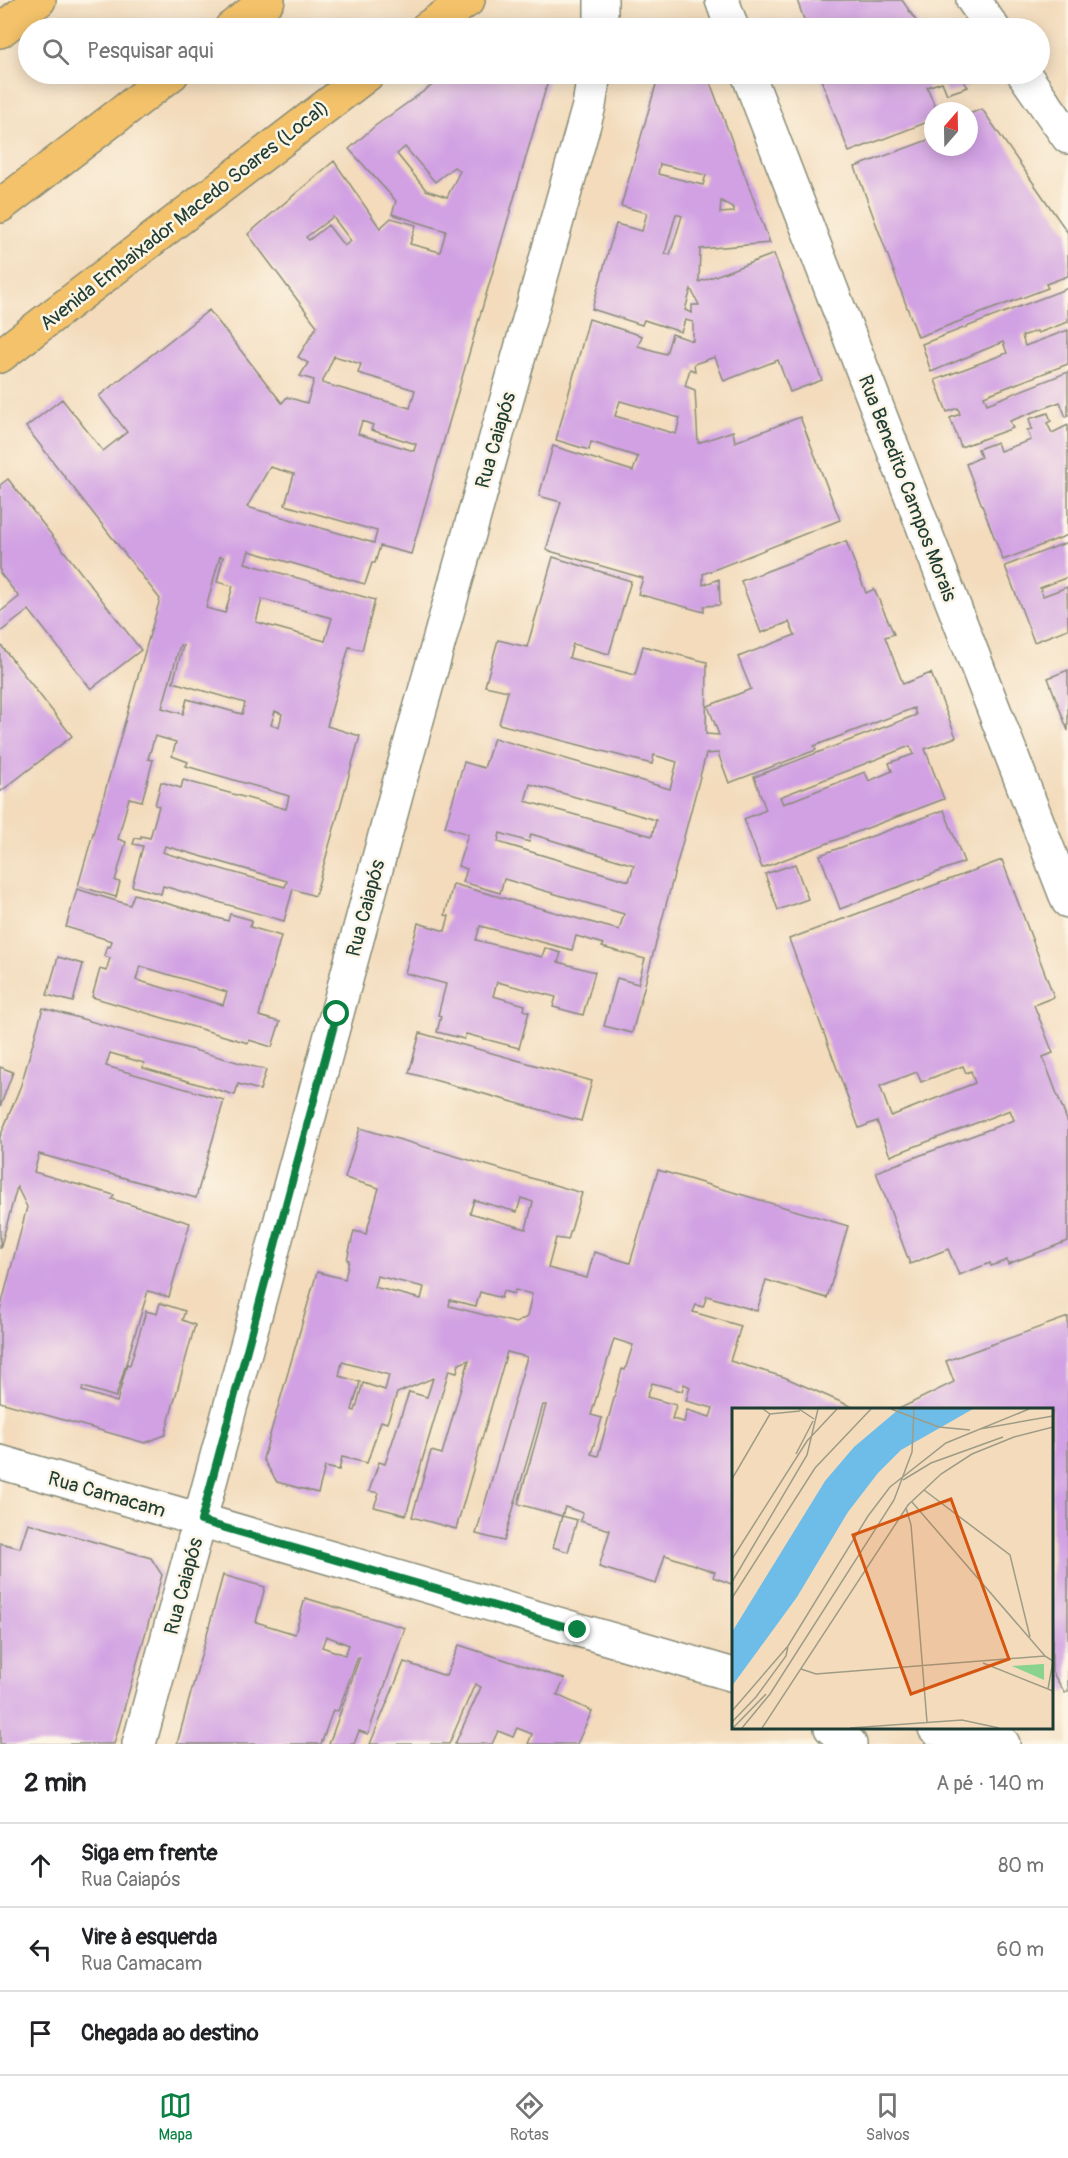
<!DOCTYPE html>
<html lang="pt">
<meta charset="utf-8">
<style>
body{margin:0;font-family:Pangolin,sans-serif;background:#f2f2f2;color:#202124}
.compass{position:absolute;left:924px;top:102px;width:54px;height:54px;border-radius:50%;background:#fff;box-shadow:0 3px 15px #0003;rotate:20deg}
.stop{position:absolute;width:18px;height:18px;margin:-14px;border:4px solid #0b8043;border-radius:50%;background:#fff}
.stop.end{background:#0b8043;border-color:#fff;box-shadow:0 2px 6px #0008}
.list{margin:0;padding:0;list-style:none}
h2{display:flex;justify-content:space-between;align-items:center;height:78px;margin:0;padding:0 24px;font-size:26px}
h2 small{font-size:20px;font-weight:400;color:#757577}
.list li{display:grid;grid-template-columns:39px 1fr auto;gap:18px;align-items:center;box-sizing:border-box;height:84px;padding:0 24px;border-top:2px solid #e0e0e0}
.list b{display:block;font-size:22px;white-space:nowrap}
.list p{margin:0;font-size:20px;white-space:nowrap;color:#757577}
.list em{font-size:20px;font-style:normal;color:#757577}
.icon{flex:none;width:33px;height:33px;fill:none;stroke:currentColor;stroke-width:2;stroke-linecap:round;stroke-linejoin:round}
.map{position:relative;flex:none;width:1068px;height:1744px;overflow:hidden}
.search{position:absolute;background:#fff;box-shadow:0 3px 15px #0003;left:18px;right:18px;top:18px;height:66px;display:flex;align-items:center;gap:15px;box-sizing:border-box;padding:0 21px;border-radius:33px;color:#757577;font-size:22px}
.sheet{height:330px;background:#fff}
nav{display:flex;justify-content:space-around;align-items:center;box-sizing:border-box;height:84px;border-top:2px solid #e0e0e0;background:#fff;font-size:16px;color:#757577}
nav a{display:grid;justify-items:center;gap:3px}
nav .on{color:#0b8043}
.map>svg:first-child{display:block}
.building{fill:#d1a1e3;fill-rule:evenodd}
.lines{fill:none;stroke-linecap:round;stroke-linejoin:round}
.minor-casing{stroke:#898c78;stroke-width:36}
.trunk-casing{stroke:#898c78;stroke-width:36}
.motorway-casing{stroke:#898c78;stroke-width:36}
.minor{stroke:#fff;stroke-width:33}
.trunk{stroke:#f3c26a;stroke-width:33}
.motorway{stroke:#f3c26a;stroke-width:33}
.route{stroke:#0b8043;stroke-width:8}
.labels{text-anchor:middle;stroke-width:5;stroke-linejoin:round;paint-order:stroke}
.street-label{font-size:20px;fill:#1f3d34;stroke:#fcf5e5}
.inset-road{fill:none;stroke:#9e9c86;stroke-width:1.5}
.view{fill:#d45610;fill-opacity:0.15;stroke:#d45610;stroke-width:3}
.inset-edge{fill:none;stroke:#1f3d34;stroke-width:3}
</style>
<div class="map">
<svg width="1068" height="1744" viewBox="0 0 1068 1744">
<rect width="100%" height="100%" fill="#fcf5e5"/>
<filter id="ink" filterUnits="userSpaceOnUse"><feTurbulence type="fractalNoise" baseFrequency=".0167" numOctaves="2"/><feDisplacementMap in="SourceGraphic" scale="12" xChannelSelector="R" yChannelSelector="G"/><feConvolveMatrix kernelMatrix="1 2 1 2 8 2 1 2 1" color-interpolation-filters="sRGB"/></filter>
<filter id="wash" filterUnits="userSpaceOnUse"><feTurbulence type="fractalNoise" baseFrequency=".008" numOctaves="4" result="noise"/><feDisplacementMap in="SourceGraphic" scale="24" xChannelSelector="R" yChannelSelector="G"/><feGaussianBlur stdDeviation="1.35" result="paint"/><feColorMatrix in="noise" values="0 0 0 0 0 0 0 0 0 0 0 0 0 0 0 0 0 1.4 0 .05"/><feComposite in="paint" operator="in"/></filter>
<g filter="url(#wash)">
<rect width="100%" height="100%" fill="#f3dbbc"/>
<g id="blocks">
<!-- building -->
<g class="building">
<polygon points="797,0 902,0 921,28 807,28"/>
<polygon points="547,19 560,28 527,28"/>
<path d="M448,74h102l-139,480 -31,-8 -5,17h-3l-7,21 -116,-33 -4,12 130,37 -13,50 -13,-3 -22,79 33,10 -45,160 -22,-7 -9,32 -121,-35 -2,8 -29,-8 11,-40 -10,-2 2,-6 6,1v-3l9,2 9,-32 -4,-1 6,-23 20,6 2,-8 103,29 3,-13 -103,-30 2,-4 -16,-6 4,-14 -21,-6 -7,23 5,1 -11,41 -13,-3 -11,41 8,3 -11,39 5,1 -4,15 -38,-11 82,-287 -134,-172 36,-28 41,52 24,-19 -28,-36 110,-86 73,93 5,-6 20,6 7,-23 -14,-4 8,-13 -10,-6 19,-31 -69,-92 86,-73 46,67 11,-10 25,7 -6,19 30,8 6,-21 -54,-17 4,-13 -47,-52 26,-23zM405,147l30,35 19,-15 6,4 -13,26 -21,-7 -29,-36zM333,217l18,24 -7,5 -16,-21 -19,15 -3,-3zM334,356l27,8 -3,9 57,17 -5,18 -88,-25zM362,421l11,4 -2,5 45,14 -2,7 -56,-17zM270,467l24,7 -9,31 92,26 -3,12 -127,-36zM220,556l3,1 -6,25 16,4 -8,27 -19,-5zM262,599l70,19 -7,23 -69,-19zM180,645l3,1 -10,36 72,21 -3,11 -55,-15 -4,15 -21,-6zM275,711l7,3 -3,13 -8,-2zM165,846l122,35 -2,6 -117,-33 -5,-2z"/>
<path d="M659,74h48l63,169 -70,6 -1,33 75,-28 48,126 -32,12 -12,-32 -54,21 -9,-24 -21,7 1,7 -5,-2 -5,17 10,4 3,53 35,-12 2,11 65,-25 40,103 -137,54v11l16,-6 1,26 -16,1v6l-66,-18 5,-16 -97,-28 15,-48 -22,-6 14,-50 80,25 5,-14 -47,-15 -2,8 -33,-10 33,-121 53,17 -4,10 28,8 6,-20 21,7v-19l-8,-2 -4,12 -37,-12 -2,5 -50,-16 24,-85 26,7 5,-18 -26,-7zM660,164l46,11 -3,10 -45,-11zM721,201l13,7v4l-14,1zM676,214l6,2 -12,39 -5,-2zM691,289l8,16h-7v8l-7,-3zM620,401l60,17 -4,16 -61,-18z"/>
<polygon points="819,74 949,74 952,78 960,76 968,87 947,94 942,82 927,87 937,111 933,111 933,120 849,152"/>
<polygon points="982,109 1068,233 1068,276 1046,284 1048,288 918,337 855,167 933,138 933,147 969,147 969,114"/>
<polygon points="1068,288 1068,322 1038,333 1037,331 1022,336 1025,346 1068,330 1068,364 984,396 987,404 1068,372 1068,416 1066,417 1060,402 1010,421 1013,428 961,447 950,418 960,414 958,408 947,412 935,380 1007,353 1003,342 931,372 922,344"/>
<polygon points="1048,413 1051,421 1047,423 1052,433 1068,425 1068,535 1003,560 966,464 981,457 978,449 989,445 997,442 1000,451 1031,440 1027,430 1032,429 1029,419"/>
<polygon points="8,479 141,650 91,689 29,610 0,632 0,612 19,597 0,573 0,485"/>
<path d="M846,541l20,52 8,-4 20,45 -9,3 18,47 28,-11 25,64 -31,12 19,50 -182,69 -18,-49 22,-9 -12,-33 162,-62 -2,-7 -100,38 2,4 -87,33 -11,-30 -12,1 -74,279 -28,-7 13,-48 21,6 7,-25 -43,-12 2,-3 -28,-8 -4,14 -92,-24 -4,14 66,17 3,-9 16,5 -3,9 37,10 -12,43 -30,-8 3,-10 -59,-15 -4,14 32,9 -1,5 5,2 -10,36 -53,-14 -2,5 -27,-7 4,-16 -3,-1 8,-31 -41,-11 13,-50 27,8 4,-15 -4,-1 8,-31 166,46 5,-16 -120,-35 -4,14 -37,-11 4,-13 -9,-3 10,-32 -23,-7 19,-65 20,6 10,-30 176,51 7,-27 -23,-7 -2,9 -153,-40 9,-33 -23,-5 13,-46 29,7 26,-90 78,24 -22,73 -36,-10 -4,14 66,17 8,-29 64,16 -1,72 13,1 -11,-29 43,-17 -13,-32 57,-22 -6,-13 -28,11 -20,-52zM910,746l4,8 -25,9 3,8 -23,10 -4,-9 -82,32 -3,-7zM530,784l126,36 -4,16 -127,-35zM500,833l29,9 2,-8 103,31 -5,16 -131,-39z"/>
<polygon points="1068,542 1068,577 1040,588 1043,596 1067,587 1068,629 1034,642 1005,566"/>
<polygon points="0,644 72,736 0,792"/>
<polygon points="1068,670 1068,731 1048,678"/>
<polygon points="944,810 964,862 840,909 820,855"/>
<path d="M1002,860l52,137 -20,8 19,48 -10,4 25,66v118l-60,23 -1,-4 -16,6 -1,-3 -31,12 -11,-26 -38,15 -34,-92 138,-52 -4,-10 -120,46 -13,-35 -18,7 -70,-189zM963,1066l3,7 5,-2 4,12 -84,33 -11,-30 37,-14 4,10z"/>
<polygon points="795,864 808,899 778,910 765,874"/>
<path d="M77,889l53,16 4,-11 94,27 2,-7 22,6 -2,7 31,9 -22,80 21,6 -8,25 -23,-7 -1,3 -156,-46 8,-28 6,2 4,-13 -6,-2 3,-10 3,1 2,-6 -46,-14zM140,966l87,26 -4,13 -87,-25z"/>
<polygon points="58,957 83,964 73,1002 47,995"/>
<polygon points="43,1008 266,1070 260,1090 238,1084 235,1095 143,1068 144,1063 110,1053 106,1066 224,1100 196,1198 39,1154 34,1172 114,1195 112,1199 190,1223 169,1297 148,1291 116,1397 83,1387 82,1391 117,1402 127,1364 130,1365 146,1311 157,1314 160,1303 185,1311 182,1320 195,1325 165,1435 145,1443 0,1402 0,1310 27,1207 17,1187 0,1249 0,1137 21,1085"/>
<polygon points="420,1033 592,1081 581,1121 409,1073"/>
<polygon points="0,1067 13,1072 0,1107"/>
<path d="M360,1128l222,65 -14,47 -12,-2 -8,30 39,10 7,-26 36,11 28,-93 190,56 -21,72 -61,-18 -9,31 -50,-15 -4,11 -7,-2 -3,7 48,14 -11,35 54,16 75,33h-125v175l-21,-8 2,-5 -50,-17 -9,29 -57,-17 11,-37 -30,-9 3,-8 -18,-6 -3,9 -44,-12 28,-99h-3l-39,136 -28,-7 51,-177 -20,-5 -51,177 -44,-12 19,-66 11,3 27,-94 -10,4 -2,8 -8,-2 -43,145 -32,-8 5,-14 -10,-2 10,-29 6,2 24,-72 18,5 6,-19 -36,15 -10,30 -6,-2 -14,42 -25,-6 -3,13 -14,-3 -7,26 -41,-11 -14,-23 54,-187 28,7 4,-19h-2l7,-29 12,3 13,-46 -34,-10zM521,1198l12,4 -7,27 -56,-16 4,-13 43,12zM377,1276l47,11 -3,12 -47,-12zM515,1290l17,4 -5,23 -11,6 -67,-17 1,-6 26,6 4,-14 21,6 2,-7 11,3zM614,1339l19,6 -8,25 -3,-1 -24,87 -7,-2 11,-36 -11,-3zM342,1362l47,13 -4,15 -22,-7 -8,28 -3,-1 8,-28 -21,-6zM652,1383l30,8 2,-7 6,3 -4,14 27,7 -3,9 -23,-7 -3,12 -12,-3 4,-14 -29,-8z"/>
<polygon points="1068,1317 1068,1691 1065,1693 1052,1672 1052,1410 897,1410 954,1382 946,1361"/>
<polygon points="562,1516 577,1520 568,1552 553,1547"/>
<polygon points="28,1523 151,1558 162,1575 114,1744 0,1744 0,1543 20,1548"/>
<path d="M223,1575l42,12 -9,35 39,12 10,-36 100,30 -37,106 -9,-3 -5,13h-25l31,-87h-2l-20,54 -5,-1 -12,34h-144zM326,1636l23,9 -4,10 -23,-8z"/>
<polygon points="459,1645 565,1679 557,1695 592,1711 577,1744 528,1744 532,1734 517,1728 513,1737 498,1731 492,1744 455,1744 481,1687 475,1684 449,1744 370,1744 404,1662 446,1676"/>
</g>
</g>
</g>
<g filter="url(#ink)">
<use href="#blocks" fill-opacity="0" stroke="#898c78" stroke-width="1.5"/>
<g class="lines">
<defs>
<g id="minor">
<polyline points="601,0 601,28"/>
<polyline points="722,0 732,28"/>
<polyline points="973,0 993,28"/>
<polyline points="748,74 1068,901"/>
<polyline points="1024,74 1068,137"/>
<polyline points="0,1462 734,1675"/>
<polyline points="831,1728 850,1744"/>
<polyline points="935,1728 1003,1744"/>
<polyline points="139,1744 399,784 589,106 594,74"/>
</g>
<g id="trunk">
<polyline points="427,28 468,0"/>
<polyline points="0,356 368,74"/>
</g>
<g id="motorway">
<polyline points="231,28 268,0"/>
<polyline points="0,31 39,0"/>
<polyline points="0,206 172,74"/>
</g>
</defs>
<!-- minor casing -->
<use href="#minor" class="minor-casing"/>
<!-- trunk casing -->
<use href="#trunk" class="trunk-casing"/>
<!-- motorway casing -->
<use href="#motorway" class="motorway-casing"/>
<!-- minor -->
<use href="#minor" class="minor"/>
<!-- trunk -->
<use href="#trunk" class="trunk"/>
<!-- motorway -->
<use href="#motorway" class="motorway"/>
</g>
</g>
<g class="lines" filter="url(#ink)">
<!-- route -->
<polyline class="route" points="337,1014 201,1521 578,1630"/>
</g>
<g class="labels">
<!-- street labels -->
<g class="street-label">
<text transform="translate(184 215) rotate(-38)" y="7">Avenida Embaixador Macedo Soares (Local)</text>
<text transform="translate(495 440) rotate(-74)" y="7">Rua Caiapós</text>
<text transform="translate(908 488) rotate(69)" y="7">Rua Benedito Campos Morais</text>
<text transform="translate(365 908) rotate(-75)" y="7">Rua Caiapós</text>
<text transform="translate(107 1494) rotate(16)" y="7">Rua Camacam</text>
<text transform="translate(183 1586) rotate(-75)" y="7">Rua Caiapós</text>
</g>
</g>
<!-- overview -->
<g transform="translate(732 1408)">
<rect width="321" height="321" fill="#f3dbbc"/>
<path d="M312,256v16l-32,-14 31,-2z" fill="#8ad38f"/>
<path d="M167,1h74l-72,41 -23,23 -30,39 -51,85 -65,89v-54l93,-151 29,-34z" fill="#6ebde8"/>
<path class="inset-road" d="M31,1l7,5 30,-3M67,1l15,10M159,1l48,18 31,3M248,21l73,-13M64,46l17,-33M0,71l38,-65M171,72l28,-17 72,-26M192,82l86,65 20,82M180,94l133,154M174,100l5,17 16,197M0,151l75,-118 30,-32M0,174l75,-127 11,-46M0,190l83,-130 56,-59M251,255l70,28M69,261l15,5 229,-18 8,5M316,281l5,-28M0,303l56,-65 80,-130 22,-29 56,-44 83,-34M0,314l24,-25 30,-41 2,-10M1,320l33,-34M10,320l28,-34 124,-194 18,-48 2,-43M30,320l146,-223 33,-31 31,-20 42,-17 39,-10M118,320l112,-8 37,8"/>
<path class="view" d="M219,91l58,160 -98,35 -58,-159z"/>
<rect width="321" height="321" class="inset-edge"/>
</g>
</svg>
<svg class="compass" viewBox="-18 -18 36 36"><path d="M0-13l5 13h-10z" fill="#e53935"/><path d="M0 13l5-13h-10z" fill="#757577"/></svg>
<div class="stop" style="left:337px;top:1014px"></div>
<div class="stop end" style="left:578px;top:1630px"></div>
<div class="search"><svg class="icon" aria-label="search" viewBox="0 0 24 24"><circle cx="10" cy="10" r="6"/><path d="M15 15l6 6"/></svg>Pesquisar aqui</div>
</div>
<section class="sheet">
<h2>2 min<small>A pé · 140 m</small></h2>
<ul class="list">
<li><svg class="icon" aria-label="ahead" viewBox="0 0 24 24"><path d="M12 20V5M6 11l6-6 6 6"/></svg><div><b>Siga em frente</b><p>Rua Caiapós</p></div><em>80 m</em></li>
<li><svg class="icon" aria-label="left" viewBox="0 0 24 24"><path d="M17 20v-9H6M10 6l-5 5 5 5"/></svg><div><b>Vire à esquerda</b><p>Rua Camacam</p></div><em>60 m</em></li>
<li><svg class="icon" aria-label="arrive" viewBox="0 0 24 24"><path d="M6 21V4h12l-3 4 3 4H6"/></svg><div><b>Chegada ao destino</b></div></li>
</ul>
</section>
<nav>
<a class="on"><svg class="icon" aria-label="map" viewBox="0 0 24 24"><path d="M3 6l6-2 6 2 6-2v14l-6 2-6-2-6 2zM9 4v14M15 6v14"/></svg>Mapa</a>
<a><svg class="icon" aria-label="directions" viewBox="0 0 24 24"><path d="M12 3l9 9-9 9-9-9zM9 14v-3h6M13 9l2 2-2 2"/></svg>Rotas</a>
<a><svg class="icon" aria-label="saved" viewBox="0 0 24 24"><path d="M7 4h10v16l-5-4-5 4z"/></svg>Salvos</a>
</nav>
